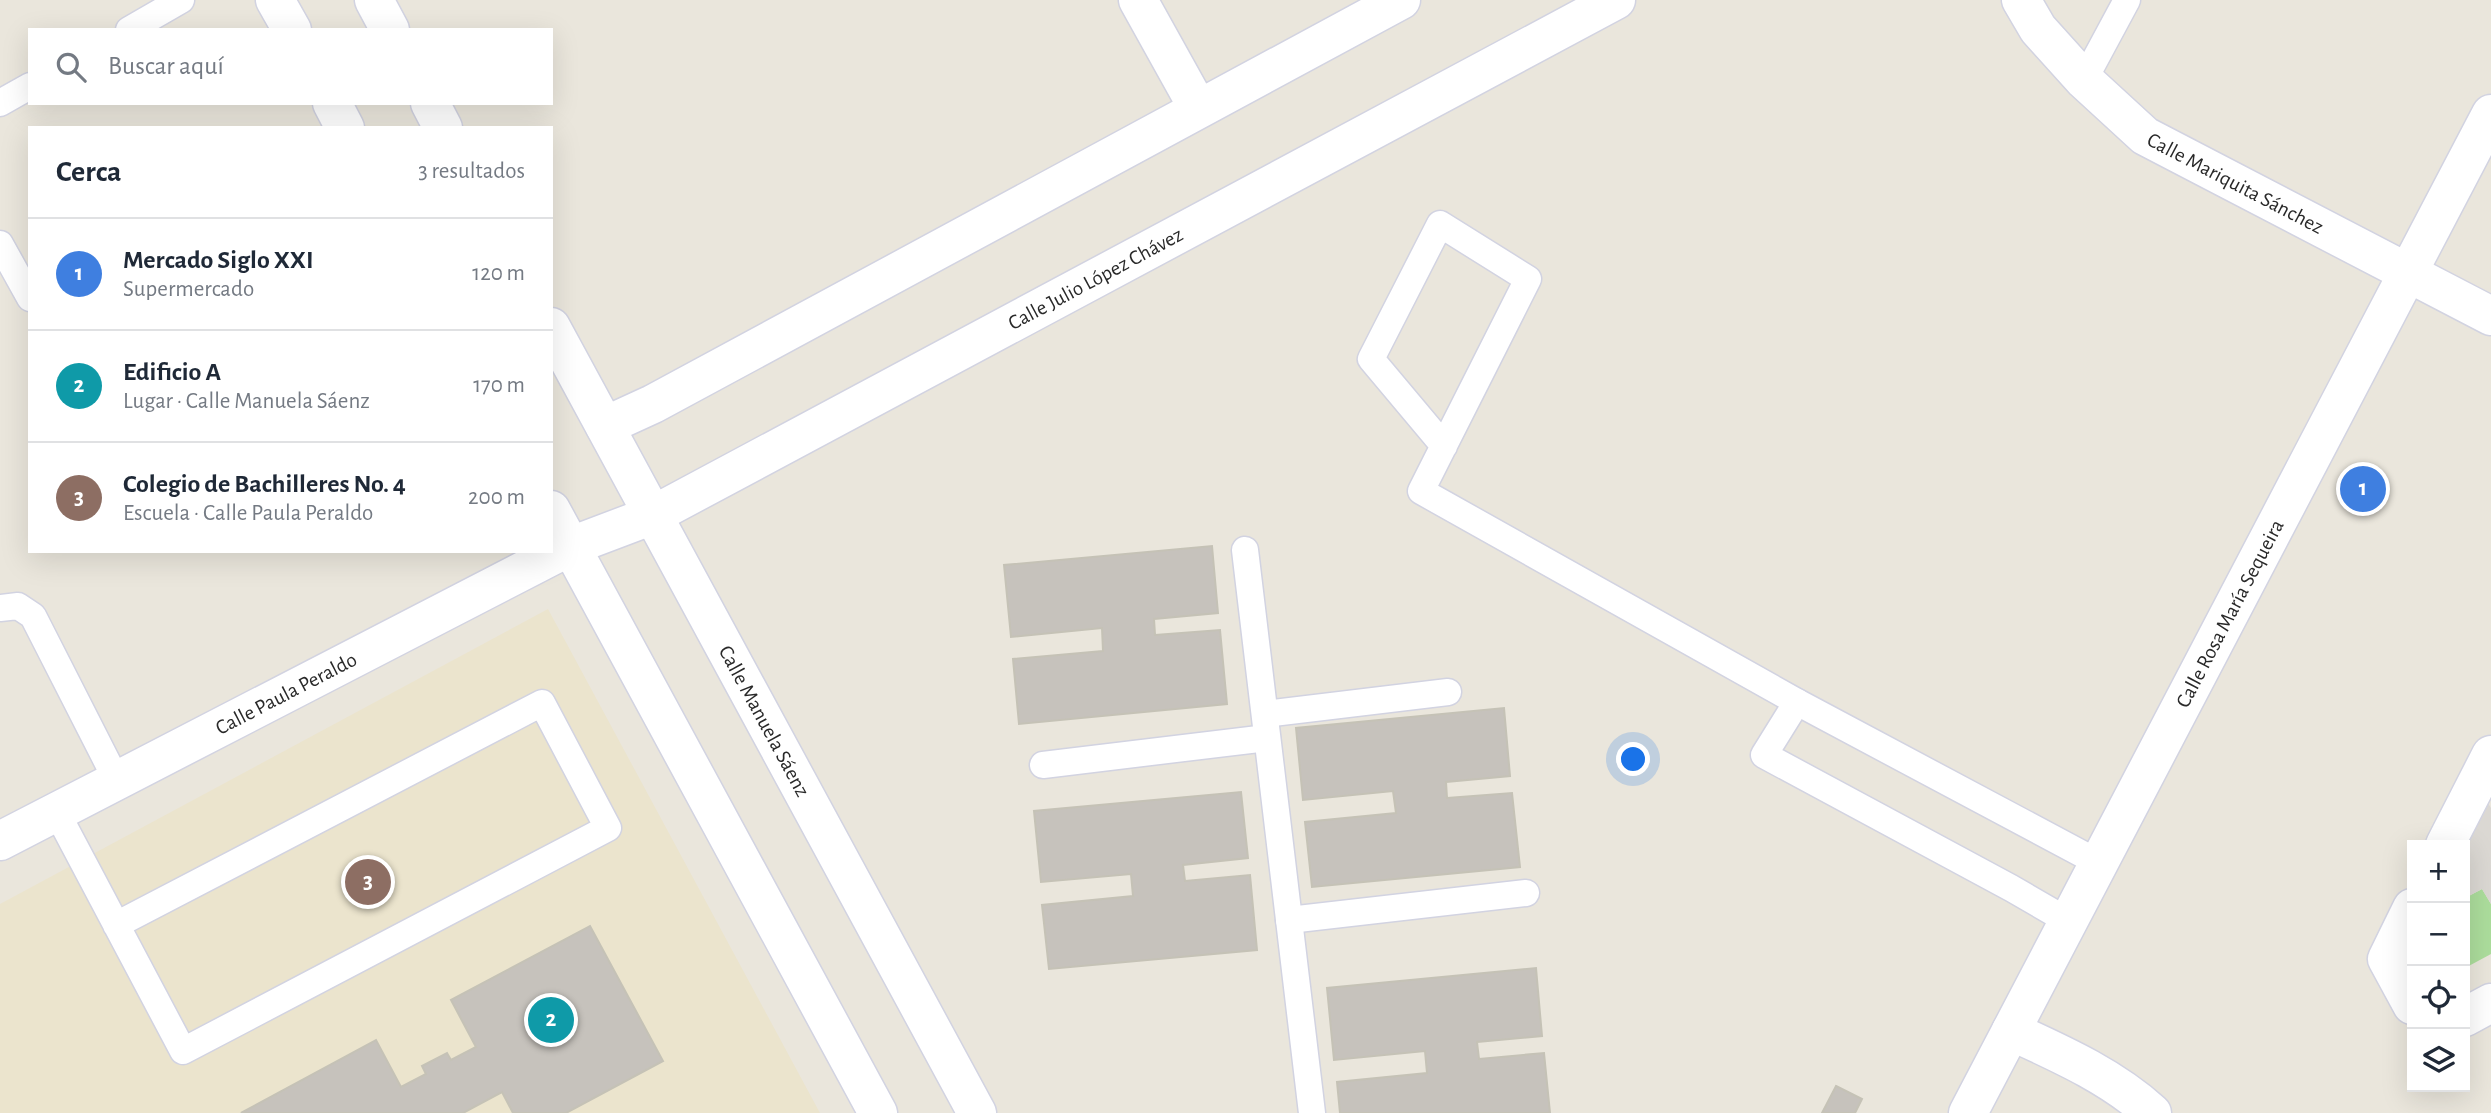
<!DOCTYPE html>
<html lang="es">
<meta charset="utf-8">
<style>
body{margin:0;font-family:"Alegreya Sans",sans-serif;background:#f2f2f3;color:#1f2937}
.controls{position:absolute;right:21px;bottom:21px;display:grid;overflow:hidden;border-radius:0px;box-shadow:0 7px 28px #0002}
.controls button{width:63px;height:63px;display:grid;place-items:center;padding:0;border:0;border-bottom:2px solid #e0e1e3;background:#fff;color:#1f2937;font:35px sans-serif}
.you{position:absolute;left:1634px;top:760px;width:24px;height:24px;margin:-18px;border:5px solid #fff;border-radius:50%;background:#1a73e8;box-shadow:0 0 0 10px #1a73e833}
.badge{display:grid;place-items:center;width:46px;height:46px;border-radius:50%;background:#b45309;color:#fff;font-size:23px;font-weight:700}
.pin{position:absolute;translate:-50% -50%;border:4px solid #fff;box-shadow:0 2px 7px #0006}
.list{margin:0;padding:0;list-style:none}
h2{display:flex;justify-content:space-between;align-items:center;height:91px;margin:0;padding:0 28px;font-size:30px}
h2 small{font-size:23px;font-weight:400;color:#747a83}
.list li{display:grid;grid-template-columns:46px 1fr auto;gap:21px;align-items:center;box-sizing:border-box;height:112px;padding:0 28px;border-top:2px solid #e0e1e3}
.list b{display:block;font-size:26px;white-space:nowrap}
.list p{margin:0;font-size:23px;white-space:nowrap;color:#747a83}
.list em{font-size:23px;font-style:normal;color:#747a83}
.icon{flex:none;width:38px;height:38px;fill:none;stroke:currentColor;stroke-width:2;stroke-linecap:round;stroke-linejoin:round}
.map{position:relative;flex:none;width:2491px;height:1113px;overflow:hidden}
.search{position:absolute;background:#fff;box-shadow:0 7px 28px #0002;left:28px;top:28px;width:525px;height:77px;display:flex;align-items:center;gap:18px;box-sizing:border-box;padding:0 24px;border-radius:0px;color:#747a83;font-size:26px}
.panel{position:absolute;background:#fff;box-shadow:0 7px 28px #0002;left:28px;top:126px;width:525px;height:427px;border-radius:0px}
.map>svg:first-child{display:block}
.education{fill:#ebe4cd}
.green{fill:#acdd9c}
.plaza{fill:#dbd8d3}
.building{fill:#c6c2bc;stroke:#c5c2b6;stroke-width:2}
.lines{fill:none;stroke-linecap:round;stroke-linejoin:round}
.lane-casing{stroke:#d2d3e1;stroke-width:29}
.street-casing{stroke:#d2d3e1;stroke-width:41}
.secondary-casing{stroke:#d2d3e1;stroke-width:41}
.lane{stroke:#fff;stroke-width:26}
.street{stroke:#fff;stroke-width:38}
.secondary{stroke:#fff;stroke-width:38}
.labels{text-anchor:middle;stroke-width:5;stroke-linejoin:round;paint-order:stroke}
.street-label{font-size:21px;fill:#292929;stroke:#fff}
</style>
<div class="map">
<svg width="2491" height="1113" viewBox="0 0 2491 1113">
<rect width="100%" height="100%" fill="#eae6dc"/>
<!-- education -->
<polygon class="education" points="548,609 820,1113 0,1113 0,904"/>
<!-- green -->
<polygon class="green" points="2482,889 2491,904 2491,954 2465,968 2465,898"/>
<!-- plaza -->
<polygon class="plaza" points="2479,788 2491,808 2491,904 2482,889 2465,898 2465,845"/>
<!-- building -->
<g class="building">
<polygon points="1212,546 1218,613 1154,619 1155,635 1220,630 1227,704 1019,724 1013,659 1103,651 1102,628 1011,637 1004,565"/>
<polygon points="1504,708 1510,776 1446,782 1447,798 1512,793 1520,867 1312,887 1305,822 1396,813 1393,791 1303,800 1296,728"/>
<polygon points="1241,792 1248,858 1183,865 1185,881 1250,875 1257,950 1049,969 1042,905 1133,896 1131,874 1041,882 1034,811"/>
<polygon points="590,926 663,1061 566,1113 513,1113 502,1092 463,1113 241,1113 376,1040 401,1087 426,1074 422,1066 447,1053 451,1060 476,1047 451,1000"/>
<polygon points="1536,968 1542,1036 1477,1042 1479,1059 1544,1053 1550,1113 1340,1113 1337,1082 1427,1073 1425,1051 1334,1060 1327,988"/>
<polygon points="1836,1086 1862,1099 1855,1113 1822,1113"/>
</g>
<g class="lines">
<defs>
<g id="lane">
<polyline points="129,30 181,0"/>
<polyline points="2084,80 2127,0"/>
<polyline points="0,103 30,86"/>
<polyline points="0,244 30,298"/>
<polyline points="1444,446 1371,359 1440,224 1528,279 1421,491 1797,702 2099,863"/>
<polyline points="1245,550 1312,1113"/>
<polyline points="0,608 18,606 33,616 116,779"/>
<polyline points="1797,702 1764,755 2011,888 2068,921"/>
<polyline points="1265,714 1448,692"/>
<polyline points="1043,765 1267,738"/>
<polyline points="56,811 183,1051 608,828 542,703 116,925"/>
<polyline points="1289,920 1526,893"/>
</g>
<g id="street">
<polyline points="1138,0 1198,108"/>
<path id="s1" d="M2021,0l17,29 46,51 61,56 346,180"/>
<polyline points="605,426 653,404 1401,0"/>
<path id="s2" d="M0,841l571,-295 82,-31 963,-515"/>
<polyline points="2445,845 2491,755"/>
<polyline points="2412,908 2387,959 2412,1005"/>
<polyline points="2465,1017 2491,1003"/>
<path d="M2011,1031c50,23 100,45 141,82"/>
</g>
<g id="secondary">
<polyline points="275,0 292,30"/>
<polyline points="374,0 390,30"/>
<polyline points="332,103 345,128"/>
<polyline points="430,103 443,128"/>
<path id="s3" d="M551,327l426,786"/>
<polyline points="551,510 878,1113"/>
<path id="s4" d="M1968,1113l523,-999"/>
</g>
</defs>
<!-- lane casing -->
<use href="#lane" class="lane-casing"/>
<!-- street casing -->
<use href="#street" class="street-casing"/>
<!-- secondary casing -->
<use href="#secondary" class="secondary-casing"/>
<!-- lane -->
<use href="#lane" class="lane"/>
<!-- street -->
<use href="#street" class="street"/>
<!-- secondary -->
<use href="#secondary" class="secondary"/>
</g>
<g class="labels">
<!-- street labels -->
<g class="street-label">
<text dy="7" stroke="none"><textPath href="#s1" startOffset="287">Calle Mariquita Sánchez</textPath></text>
<text dy="7" stroke="none"><textPath href="#s2" startOffset="1232">Calle Julio López Chávez</textPath></text>
<text dy="7" stroke="none"><textPath href="#s4" startOffset="564">Calle Rosa María Sequeira</textPath></text>
<text dy="7" stroke="none"><textPath href="#s2" startOffset="322">Calle Paula Peraldo</textPath></text>
<text dy="7" stroke="none"><textPath href="#s3" startOffset="448">Calle Manuela Sáenz</textPath></text>
</g>
</g>
</svg>
<div class="controls">
<button>+</button>
<button>−</button>
<button><svg class="icon" aria-label="locate" viewBox="0 0 24 24"><circle cx="12" cy="12" r="6"/><path d="M12 2v4M12 18v4M2 12h4M18 12h4"/></svg></button>
<button><svg class="icon" aria-label="layers" viewBox="0 0 24 24"><path d="M12 4l9 5-9 5-9-5zM3 14l9 5 9-5"/></svg></button>
</div>
<div class="you"></div>
<div class="pin badge" style="left:2363px;top:489px;background:#3f7fe0">1</div>
<div class="pin badge" style="left:551px;top:1020px;background:#0f9aa8">2</div>
<div class="pin badge" style="left:368px;top:882px;background:#8d6e63">3</div>
<div class="search"><svg class="icon" aria-label="search" viewBox="0 0 24 24"><circle cx="10" cy="10" r="6"/><path d="M15 15l6 6"/></svg>Buscar aquí</div>
<section class="panel">
<h2>Cerca<small>3 resultados</small></h2>
<ul class="list">
<li><span class="badge" style="background:#3f7fe0">1</span><div><b>Mercado Siglo XXI</b><p>Supermercado</p></div><em>120 m</em></li>
<li><span class="badge" style="background:#0f9aa8">2</span><div><b>Edificio A</b><p>Lugar · Calle Manuela Sáenz</p></div><em>170 m</em></li>
<li><span class="badge" style="background:#8d6e63">3</span><div><b>Colegio de Bachilleres No. 4</b><p>Escuela · Calle Paula Peraldo</p></div><em>200 m</em></li>
</ul>
</section>
</div>
